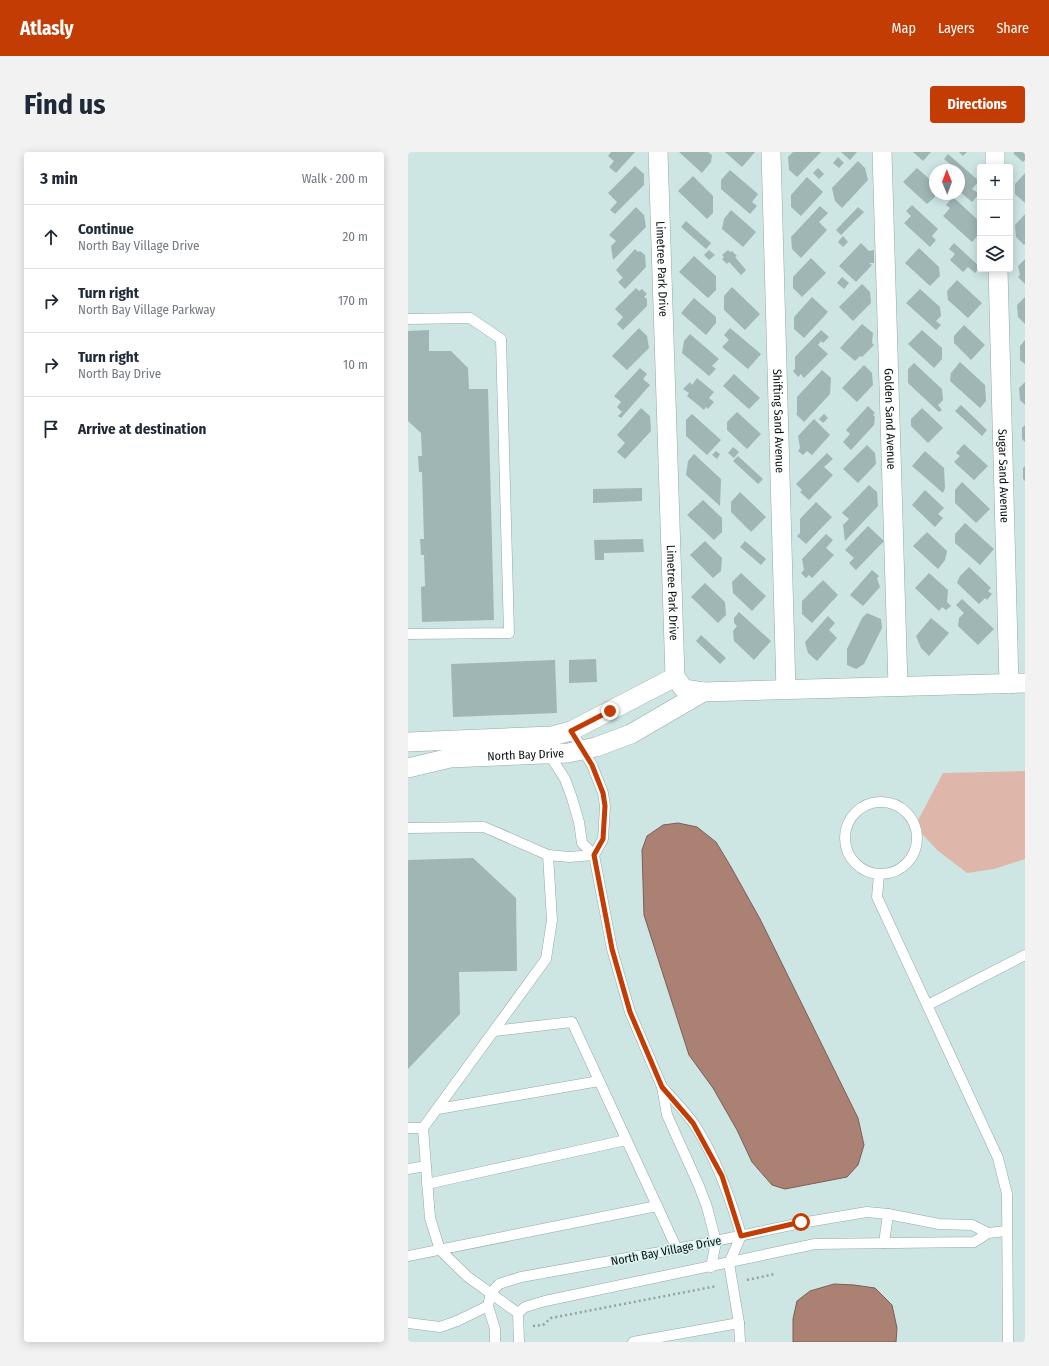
<!DOCTYPE html>
<meta charset="utf-8">
<style>
body{margin:0;font-family:"Fira Sans Condensed",sans-serif;background:#f2f2f3;color:#1f2937}
.controls{position:absolute;right:12px;top:12px;display:grid;overflow:hidden;border-radius:4px;box-shadow:0 2px 10px #0003}
.controls button{width:36px;height:36px;display:grid;place-items:center;padding:0;border:0;border-bottom:1px solid #e0e1e3;background:#fff;color:#1f2937;font:20px sans-serif}
.compass{position:absolute;left:521px;top:12px;width:36px;height:36px;border-radius:50%;background:#fff;box-shadow:0 2px 10px #0003;rotate:359deg}
.stop{position:absolute;width:12px;height:12px;margin:-9px;border:3px solid #c33c03;border-radius:50%;background:#fff}
.stop.end{background:#c33c03;border-color:#fff;box-shadow:0 1px 4px #0008}
.list{margin:0;padding:0;list-style:none}
h2{display:flex;justify-content:space-between;align-items:center;height:52px;margin:0;padding:0 16px;font-size:17px}
h2 small{font-size:13px;font-weight:400;color:#747a83}
.list li{display:grid;grid-template-columns:26px 1fr auto;gap:12px;align-items:center;box-sizing:border-box;height:64px;padding:0 16px;border-top:1px solid #e0e1e3}
.list b{display:block;font-size:15px;white-space:nowrap}
.list p{margin:0;font-size:13px;white-space:nowrap;color:#747a83}
.list em{font-size:13px;font-style:normal;color:#747a83}
.icon{flex:none;width:22px;height:22px;fill:none;stroke:currentColor;stroke-width:2;stroke-linecap:round;stroke-linejoin:round}
.map{position:relative;flex:none;width:617px;height:1190px;overflow:hidden;border-radius:4px}
header{display:flex;align-items:center;gap:24px;box-sizing:border-box;height:56px;padding:0 20px;background:#c33c03;color:#fff}
header strong{font-size:19px}
nav{display:flex;gap:22px;margin-inline-start:auto;font-size:14px}
.intro{display:flex;align-items:center;justify-content:space-between;box-sizing:border-box;height:96px;padding:0 24px}
h1{margin:0;font-size:28px}
.button{padding:10px 18px;border-radius:4px;background:#c33c03;color:#fff;font-size:14px;font-weight:700}
main{display:flex;gap:24px;padding:0 24px}
aside{flex:1;background:#fff;border-radius:4px;box-shadow:0 2px 10px #0003}
.map>svg:first-child{display:block}
.green{fill:#dfb7aa}
.water{fill:#ab8174;stroke:#7a5f56}
.building{fill:#a0b6b5}
.lines{fill:none;stroke-linecap:round;stroke-linejoin:round}
.service-casing{stroke:#92a9a7;stroke-width:11}
.minor-casing{stroke:#92a9a7;stroke-width:20}
.path{stroke:#91a4a2;stroke-width:2.5;stroke-dasharray:2 3;stroke-linecap:butt}
.service{stroke:#fff;stroke-width:10}
.minor{stroke:#fff;stroke-width:19}
.route{stroke:#c33c03;stroke-width:5}
.labels{text-anchor:middle;stroke-width:3.5;stroke-linejoin:round;paint-order:stroke}
.street-label{font-size:12px;fill:#081010;stroke:#daf2f0}
</style>
<header>
<strong>Atlasly</strong>
<nav><a>Map</a><a>Layers</a><a>Share</a></nav>
</header>
<div class="intro"><h1>Find us</h1><a class="button">Directions</a></div>
<main>
<aside>
<h2>3 min<small>Walk · 200 m</small></h2>
<ul class="list">
<li><svg class="icon" aria-label="ahead" viewBox="0 0 24 24"><path d="M12 20V5M6 11l6-6 6 6"/></svg><div><b>Continue</b><p>North Bay Village Drive</p></div><em>20 m</em></li>
<li><svg class="icon" aria-label="right" viewBox="0 0 24 24"><path d="M7 20v-9h11M14 6l5 5-5 5"/></svg><div><b>Turn right</b><p>North Bay Village Parkway</p></div><em>170 m</em></li>
<li><svg class="icon" aria-label="right" viewBox="0 0 24 24"><path d="M7 20v-9h11M14 6l5 5-5 5"/></svg><div><b>Turn right</b><p>North Bay Drive</p></div><em>10 m</em></li>
<li><svg class="icon" aria-label="arrive" viewBox="0 0 24 24"><path d="M6 21V4h12l-3 4 3 4H6"/></svg><div><b>Arrive at destination</b></div></li>
</ul>
</aside>
<div class="map">
<svg width="617" height="1190" viewBox="0 0 617 1190">
<rect width="100%" height="100%" fill="#cde5e3"/>
<!-- green -->
<polygon class="green" points="617,619 617,707 586,717 559,721 529,698 507,674 535,621"/>
<!-- water -->
<g class="water">
<polygon points="270,671 289,675 308,690 323,715 352,767 450,966 456,993 450,1013 439,1025 377,1037 364,1033 344,1010 329,978 305,936 281,903 236,763 234,698 239,684 255,673"/>
<polygon points="426,1132 446,1133 467,1136 484,1153 489,1176 488,1190 385,1190 385,1167 389,1149 402,1139"/>
</g>
<!-- building -->
<g class="building">
<polygon points="203,0 227,0 208,21 201,15 206,9 200,4"/>
<polygon points="271,0 300,0 304,3 303,10 294,21"/>
<polygon points="317,0 347,0 334,15"/>
<polygon points="385,0 413,0 389,25 381,18 380,5"/>
<polygon points="433,0 449,0 442,8"/>
<polygon points="505,0 523,0 515,9"/>
<polygon points="551,0 559,0 555,4"/>
<polygon points="606,0 617,0 617,8 615,10 606,2"/>
<polygon points="540,2 571,29 564,37 571,42 564,50 551,39 551,18 537,18 542,12 536,7"/>
<polygon points="430,5 436,11 431,16 425,11"/>
<polygon points="450,9 457,16 460,28 434,56 427,49 424,36"/>
<polygon points="227,14 236,22 236,33 207,62 202,58 209,50 200,41"/>
<polygon points="410,16 416,22 411,27 405,21"/>
<polygon points="509,16 527,32 527,45 519,52 495,30"/>
<polygon points="322,18 350,42 344,50 349,54 342,62 313,37 313,28"/>
<polygon points="617,21 617,51 607,42 607,32"/>
<polygon points="285,24 305,44 305,61 299,67 270,39"/>
<polygon points="399,25 415,40 393,64 383,55 383,43"/>
<polygon points="545,45 572,70 572,81 564,90 535,64 542,56 538,53"/>
<polygon points="504,53 530,77 524,84 528,88 522,95 496,71 503,64 498,59"/>
<polygon points="412,54 420,61 411,70 419,78 393,106 384,97 383,85"/>
<polygon points="228,55 236,63 238,75 205,108 203,94 208,89 201,83"/>
<polygon points="450,55 456,60 433,83 428,78"/>
<polygon points="323,58 348,80 335,95 314,77 316,67"/>
<polygon points="617,62 617,92 616,93 608,85 607,73"/>
<polygon points="278,69 303,91 298,97 273,75"/>
<polygon points="435,84 440,90 435,95 430,90"/>
<polygon points="453,91 461,99 466,98 466,111 461,111 464,113 448,130 431,114"/>
<polygon points="546,91 572,115 567,121 560,115 555,120 542,108 547,102 541,97"/>
<polygon points="511,96 531,115 532,124 522,134 497,111"/>
<polygon points="227,97 230,100 232,99 237,103 238,115 217,137 210,130 215,126 208,118"/>
<polygon points="301,98 307,103 301,108 296,103"/>
<polygon points="320,98 322,100 324,99 329,104 327,105 338,118 333,123 321,110 319,112 314,107 316,105 314,103"/>
<polygon points="286,104 308,124 308,138 300,146 271,120"/>
<polygon points="403,106 418,121 394,145 385,136 385,125"/>
<polygon points="617,107 617,132 610,125 612,123 610,114"/>
<polygon points="434,125 441,131 436,137 429,131"/>
<polygon points="549,128 574,151 560,166 540,148 539,139"/>
<polygon points="454,132 462,140 463,151 445,169 431,155"/>
<polygon points="324,135 352,162 337,178 316,158 316,144"/>
<polygon points="228,136 231,139 234,137 239,142 236,145 239,147 239,154 215,178 209,172 215,165 207,157"/>
<polygon points="512,137 532,155 533,164 528,169 533,173 528,178 498,151"/>
<polygon points="404,145 420,160 396,186 386,177 386,165"/>
<polygon points="617,145 617,172 610,165 609,153"/>
<polygon points="286,146 308,165 308,171 298,183 273,161"/>
<polygon points="454,172 465,181 464,191 466,193 454,205 452,204 447,209 432,196"/>
<polygon points="556,173 577,193 563,208 546,191 546,184"/>
<polygon points="231,176 239,184 241,196 219,218 204,204"/>
<polygon points="322,176 353,202 340,217 314,195 321,188 316,183"/>
<polygon points="21,178 21,199 43,199 60,216 61,237 80,237 86,468 14,470 13,435 17,434 16,403 13,403 12,387 16,387 14,320 11,320 10,304 14,304 13,281 0,269 0,179"/>
<polygon points="413,178 421,185 415,191 413,189 410,193 420,202 396,226 393,222 390,225 385,219 387,217 387,205"/>
<polygon points="514,178 534,196 534,207 526,216 500,192"/>
<polygon points="282,182 311,207 304,214 308,217 301,224 274,201 276,189"/>
<polygon points="617,188 617,212 612,208 612,194"/>
<polygon points="552,210 577,233 578,249 572,256 542,229 543,221"/>
<polygon points="506,211 534,237 535,248 530,253 534,258 531,260 500,231 500,217"/>
<polygon points="456,213 464,221 465,233 449,250 434,236"/>
<polygon points="232,216 239,222 235,227 242,233 213,266 210,264 214,260 209,255 213,250 206,244"/>
<polygon points="414,218 423,226 422,242 396,270 388,262 389,261 389,245"/>
<polygon points="326,222 352,246 341,257 315,234"/>
<polygon points="289,226 306,240 301,246 306,250 300,257 298,255 296,258 279,244 281,241 275,237 282,230 284,233"/>
<polygon points="617,230 617,253 612,248 611,236"/>
<polygon points="553,253 579,278 574,284 547,259"/>
<polygon points="460,254 467,261 465,263 467,265 466,273 443,298 435,290 442,282 438,278"/>
<polygon points="233,256 242,264 243,279 217,307 209,300 217,291 209,283"/>
<polygon points="514,256 535,276 520,291 503,274 503,267"/>
<polygon points="329,260 353,282 339,297 319,278 319,270"/>
<polygon points="284,262 313,288 299,303 278,284 278,268"/>
<polygon points="416,262 420,266 415,271 411,267"/>
<polygon points="406,267 422,283 404,303 399,299 395,303 390,299 392,296 390,284"/>
<polygon points="617,273 617,290 614,287 614,276"/>
<polygon points="556,292 580,314 566,328 546,310 552,304 548,301"/>
<polygon points="459,293 467,301 468,312 450,331 435,317"/>
<polygon points="325,295 331,300 326,306 320,301"/>
<polygon points="308,299 312,302 309,307 304,303"/>
<polygon points="517,299 536,316 537,336 535,341 504,314"/>
<polygon points="419,301 425,307 416,315 425,323 401,348 392,340 394,338 388,332"/>
<polygon points="286,302 313,327 312,354 278,323 280,309"/>
<polygon points="330,304 355,327 350,332 325,309"/>
<polygon points="617,314 617,329 615,327 615,316"/>
<polygon points="554,330 582,357 568,371 547,351 547,338"/>
<polygon points="461,333 469,340 470,354 437,389 435,373 441,367 434,361"/>
<polygon points="234,336 234,349 185,351 185,337"/>
<polygon points="517,338 536,356 530,362 535,366 527,375 504,353"/>
<polygon points="332,340 358,365 343,380 323,360 323,350"/>
<polygon points="295,348 314,366 314,380 306,388 279,363"/>
<polygon points="408,350 424,365 398,392 389,384 392,381 392,367"/>
<polygon points="557,371 586,397 572,413 547,391 547,382"/>
<polygon points="460,374 476,389 448,418 441,411 446,406 437,398"/>
<polygon points="519,380 539,399 537,408 530,417 505,394"/>
<polygon points="418,382 425,388 418,396 426,403 404,426 401,423 398,426 393,421 396,418 394,407"/>
<polygon points="235,387 236,400 196,401 196,408 187,408 186,388"/>
<polygon points="297,389 314,406 313,419 305,426 282,403"/>
<polygon points="337,389 358,407 353,413 332,395"/>
<polygon points="561,415 583,436 580,439 584,442 579,448 577,446 571,452 549,431 552,424"/>
<polygon points="464,418 471,424 469,426 472,435 455,454 442,443"/>
<polygon points="333,421 358,444 344,459 325,441 324,430"/>
<polygon points="521,421 540,438 539,450 543,454 538,458 534,455 531,459 507,436"/>
<polygon points="415,428 430,443 404,471 394,462 394,449"/>
<polygon points="297,431 317,450 318,463 310,471 283,445"/>
<polygon points="554,447 586,477 570,493 550,474 551,466 556,461 548,453"/>
<polygon points="331,460 363,489 346,508 326,489 325,479 329,474 326,471 326,466"/>
<polygon points="459,461 473,467 474,476 456,512 448,517 439,513 439,497 454,466"/>
<polygon points="420,464 427,471 421,478 429,486 409,509 400,501 397,490"/>
<polygon points="523,466 541,481 521,504 513,496 508,484"/>
<polygon points="293,483 318,506 312,512 288,489"/>
<polygon points="188,507 189,530 161,531 161,508"/>
<polygon points="147,508 149,561 45,565 43,512"/>
<polygon points="65,706 108,746 109,819 51,820 52,862 0,917 0,708"/>
</g>
<g class="lines">
<defs>
<g id="service">
<polyline points="0,167 62,166 93,187 101,481 0,482"/>
<polyline points="163,579 184,613 195,641 197,654 195,687 186,703"/>
<polyline points="139,599 157,627 164,646 171,670 174,691 186,703 204,797 222,860 254,935 259,963 291,1034 299,1055 308,1090 303,1115"/>
<circle cx="473" cy="686" r="36"/>
<polyline points="0,676 76,675 140,703 161,705 186,703"/>
<polyline points="471,723 469,745 590,1006 599,1042 600,1190"/>
<polyline points="520,853 617,803"/>
<polyline points="86,879 164,870 269,1097"/>
<path d="M254,935c11,12 23,24 32,37 21,32 34,67 45,104l2,8 -12,27 10,60 1,19"/>
<polyline points="30,957 191,929"/>
<polyline points="0,976 15,976"/>
<polyline points="15,976 138,807 144,768 140,703"/>
<polyline points="15,976 22,1066 32,1098 60,1125 110,1161"/>
<polyline points="0,1017 18,1014"/>
<polyline points="19,1032 218,988"/>
<polyline points="476,1091 480,1062"/>
<polyline points="0,1104 249,1054"/>
<polyline points="0,1171 32,1175 49,1169 80,1154"/>
<polyline points="87,1190 87,1177 80,1154 83,1141 91,1132 113,1125 269,1097 393,1071 459,1060 480,1062 531,1072 564,1073 580,1081"/>
<polyline points="111,1190 110,1161 117,1155 137,1149 407,1092 566,1090 580,1081 598,1079"/>
<polyline points="225,1190 331,1171"/>
</g>
<g id="minor">
<path id="s1" d="M250,0l17,525 9,12 19,3 322,-9"/>
<path id="s2" d="M363,0l15,538"/>
<path id="s3" d="M474,0l16,534"/>
<polyline points="587,0 587,15"/>
<path id="s4" d="M590,117l11,415"/>
<polyline points="0,590 144,584 163,579 267,525"/>
<path id="s5" d="M0,616l42,-10 118,-5 28,-6 35,-13 72,-42"/>
</g>
</defs>
<!-- service casing -->
<use href="#service" class="service-casing"/>
<!-- minor casing -->
<use href="#minor" class="minor-casing"/>
<!-- path -->
<g class="path">
<polyline points="339,1128 367,1122"/>
<polyline points="125,1174 135,1173 143,1166 309,1134"/>
</g>
<!-- service -->
<use href="#service" class="service"/>
<!-- minor -->
<use href="#minor" class="minor"/>
</g>
<g class="lines">
<!-- route -->
<polyline class="route" points="202,559 163,579 184,613 195,641 197,654 195,687 186,703 204,797 222,860 254,935 285,971 314,1024 333,1084 393,1070"/>
</g>
<g class="labels">
<!-- street labels -->
<g class="street-label">
<text dy="4" stroke="none"><textPath href="#s1" startOffset="117">Limetree Park Drive</textPath></text>
<text dy="4" stroke="none"><textPath href="#s3" startOffset="267">Golden Sand Avenue</textPath></text>
<text dy="4" stroke="none"><textPath href="#s2" startOffset="269">Shifting Sand Avenue</textPath></text>
<text dy="4" stroke="none"><textPath href="#s4" startOffset="207">Sugar Sand Avenue</textPath></text>
<text dy="4" stroke="none"><textPath href="#s1" startOffset="441">Limetree Park Drive</textPath></text>
<text dy="4" stroke="none"><textPath href="#s5" startOffset="119">North Bay Drive</textPath></text>
<text transform="translate(258 1099) rotate(-11)" y="4">North Bay Village Drive</text>
</g>
</g>
</svg>
<div class="controls">
<button>+</button>
<button>−</button>
<button><svg class="icon" aria-label="layers" viewBox="0 0 24 24"><path d="M12 4l9 5-9 5-9-5zM3 14l9 5 9-5"/></svg></button>
</div>
<svg class="compass" viewBox="-18 -18 36 36"><path d="M0-13l5 13h-10z" fill="#e53935"/><path d="M0 13l5-13h-10z" fill="#747a83"/></svg>
<div class="stop" style="left:393px;top:1070px"></div>
<div class="stop end" style="left:202px;top:559px"></div>
</div>
</main>
